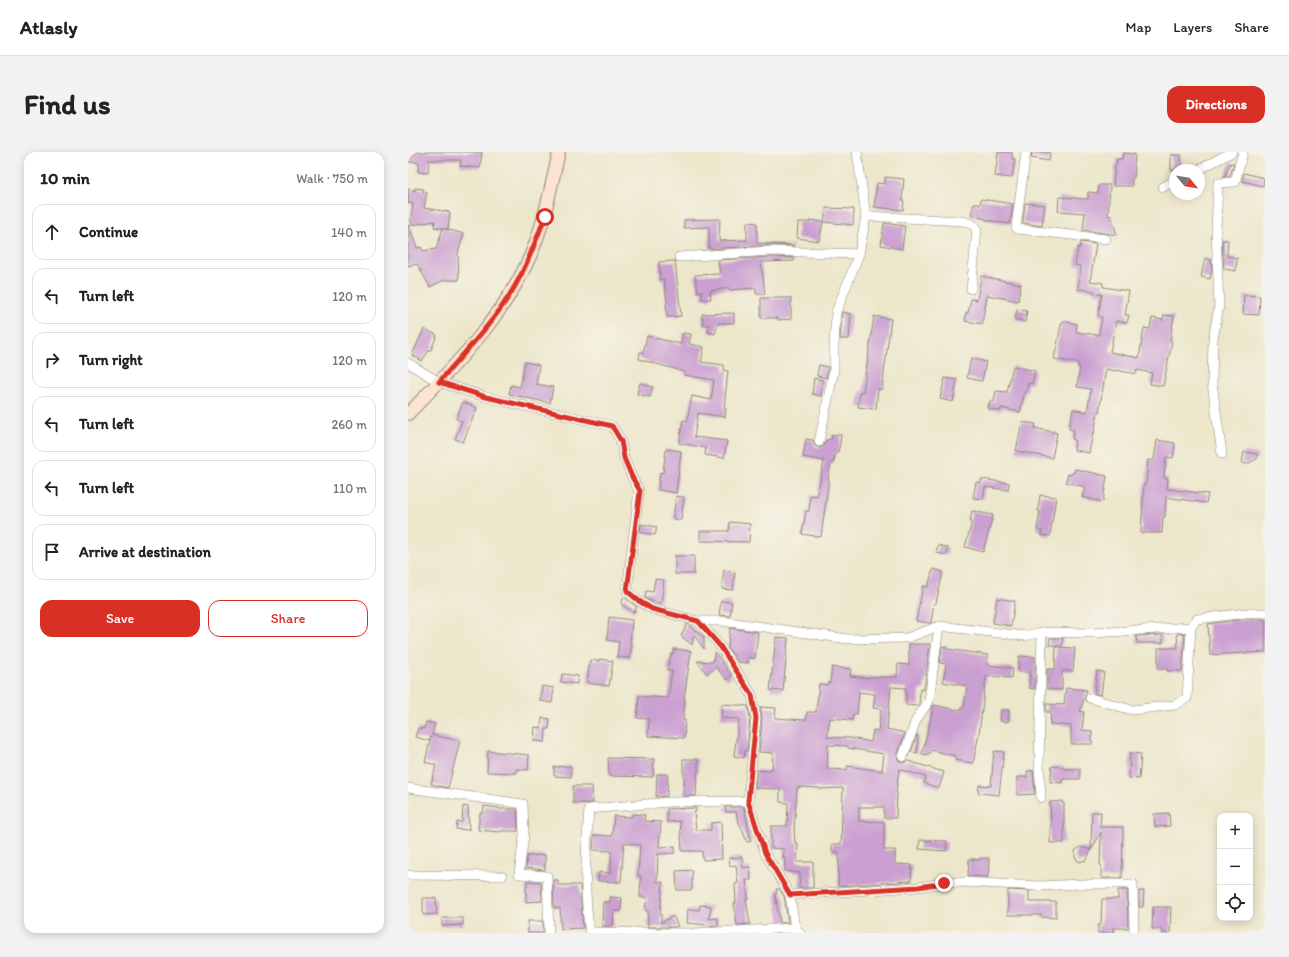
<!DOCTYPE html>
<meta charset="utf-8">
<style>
body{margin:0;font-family:Itim,sans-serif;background:#f2f2f2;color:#222}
.controls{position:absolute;right:12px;bottom:12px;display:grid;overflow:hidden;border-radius:8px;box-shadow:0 2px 10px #0003}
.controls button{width:36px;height:36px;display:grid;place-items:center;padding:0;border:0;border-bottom:1px solid #e0e0e0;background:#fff;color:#222;font:20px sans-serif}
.compass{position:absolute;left:761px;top:12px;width:36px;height:36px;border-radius:50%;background:#fff;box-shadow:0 2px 10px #0003;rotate:120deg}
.stop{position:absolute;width:12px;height:12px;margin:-9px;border:3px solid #d93025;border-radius:50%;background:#fff}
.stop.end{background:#d93025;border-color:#fff;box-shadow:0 1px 4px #0008}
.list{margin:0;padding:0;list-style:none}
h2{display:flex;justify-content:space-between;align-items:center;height:52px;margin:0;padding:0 16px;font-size:17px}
h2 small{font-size:13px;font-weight:400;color:#767676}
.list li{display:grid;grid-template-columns:26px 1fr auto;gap:12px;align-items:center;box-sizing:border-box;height:56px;margin:0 8px 8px;padding:0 8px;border:1px solid #e0e0e0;border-radius:12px}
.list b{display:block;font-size:15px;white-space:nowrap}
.list em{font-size:13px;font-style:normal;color:#767676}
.actions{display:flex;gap:8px;padding:12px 16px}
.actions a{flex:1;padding:9px 0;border:1px solid #d93025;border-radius:12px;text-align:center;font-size:14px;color:#d93025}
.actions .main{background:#d93025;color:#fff}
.icon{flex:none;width:22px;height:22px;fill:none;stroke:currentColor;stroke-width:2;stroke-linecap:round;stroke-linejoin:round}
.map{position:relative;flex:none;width:857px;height:781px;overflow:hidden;border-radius:12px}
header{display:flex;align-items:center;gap:24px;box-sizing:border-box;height:56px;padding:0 20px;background:#fff;border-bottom:1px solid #e0e0e0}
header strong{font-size:19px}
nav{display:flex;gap:22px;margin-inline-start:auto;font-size:14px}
.intro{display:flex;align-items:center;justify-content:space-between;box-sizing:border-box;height:96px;padding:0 24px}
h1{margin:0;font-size:28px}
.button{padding:10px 18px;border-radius:12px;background:#d93025;color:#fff;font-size:14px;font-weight:700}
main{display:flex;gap:24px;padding:0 24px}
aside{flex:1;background:#fff;border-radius:12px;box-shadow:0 2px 10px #0003}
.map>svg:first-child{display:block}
.building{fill:#ca9fd1;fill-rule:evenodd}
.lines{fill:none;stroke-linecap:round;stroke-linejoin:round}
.street-casing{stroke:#8c887a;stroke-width:10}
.secondary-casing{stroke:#8c887a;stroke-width:14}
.street{stroke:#fff;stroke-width:9}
.secondary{stroke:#fde4d1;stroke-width:12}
.route{stroke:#d93025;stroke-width:5}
</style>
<header>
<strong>Atlasly</strong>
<nav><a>Map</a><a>Layers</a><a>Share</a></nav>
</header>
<div class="intro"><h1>Find us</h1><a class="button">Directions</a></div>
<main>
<aside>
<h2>10 min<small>Walk · 750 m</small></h2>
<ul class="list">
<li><svg class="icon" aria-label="ahead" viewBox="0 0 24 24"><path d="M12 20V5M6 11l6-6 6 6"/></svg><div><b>Continue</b></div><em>140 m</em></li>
<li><svg class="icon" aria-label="left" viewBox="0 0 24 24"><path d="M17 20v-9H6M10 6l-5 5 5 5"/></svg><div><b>Turn left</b></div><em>120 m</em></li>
<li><svg class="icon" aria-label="right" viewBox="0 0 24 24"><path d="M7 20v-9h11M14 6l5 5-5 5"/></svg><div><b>Turn right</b></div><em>120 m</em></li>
<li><svg class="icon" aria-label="left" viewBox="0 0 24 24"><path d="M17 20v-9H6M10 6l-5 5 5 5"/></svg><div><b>Turn left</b></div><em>260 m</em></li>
<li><svg class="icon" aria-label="left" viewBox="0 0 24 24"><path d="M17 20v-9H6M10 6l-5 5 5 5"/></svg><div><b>Turn left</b></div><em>110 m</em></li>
<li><svg class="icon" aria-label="arrive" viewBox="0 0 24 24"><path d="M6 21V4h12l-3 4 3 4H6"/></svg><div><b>Arrive at destination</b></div></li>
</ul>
<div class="actions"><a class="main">Save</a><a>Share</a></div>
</aside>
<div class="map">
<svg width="857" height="781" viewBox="0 0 857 781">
<rect width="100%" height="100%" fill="#f7f3e8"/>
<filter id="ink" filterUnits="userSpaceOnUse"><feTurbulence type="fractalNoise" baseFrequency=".025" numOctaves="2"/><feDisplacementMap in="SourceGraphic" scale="8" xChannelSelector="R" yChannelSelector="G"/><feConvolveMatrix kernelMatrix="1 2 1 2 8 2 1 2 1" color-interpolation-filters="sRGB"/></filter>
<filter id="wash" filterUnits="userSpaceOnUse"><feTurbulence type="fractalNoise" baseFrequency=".012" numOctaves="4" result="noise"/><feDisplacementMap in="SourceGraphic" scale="16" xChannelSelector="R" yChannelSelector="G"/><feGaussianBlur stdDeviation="0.9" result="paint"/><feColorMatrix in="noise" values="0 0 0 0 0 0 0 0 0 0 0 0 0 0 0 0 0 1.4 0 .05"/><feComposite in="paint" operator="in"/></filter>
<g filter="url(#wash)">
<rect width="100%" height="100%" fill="#ece6ca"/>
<g id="blocks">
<!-- building -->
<g class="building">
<polygon points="0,0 74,0 72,16 52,14 53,8 21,8 20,21 10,20 11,11 9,11 9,10 0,10"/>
<polygon points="590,0 604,0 604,7 607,7 604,26 587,24"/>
<polygon points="624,0 642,0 641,9 623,6"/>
<polygon points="715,1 727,2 726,15 727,15 726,26 724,26 724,34 705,34 707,13 708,14 709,7 714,7"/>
<rect x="763" y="3" width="10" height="15"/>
<polygon points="823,11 826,11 822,24 816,25"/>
<polygon points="836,21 856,26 855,34 834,29"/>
<polygon points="477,25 496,27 494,49 496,49 495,58 466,55 469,31 477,32"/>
<polygon points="691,33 702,33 700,63 703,64 709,83 675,78 677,61 650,59 651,45 680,47 680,40 690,41"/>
<polygon points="7,36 16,37 15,40 19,40 16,56 42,60 40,77 26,75 27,69 4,73 2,66 3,65 5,52 0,51 0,37 7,39"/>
<polygon points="573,47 605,52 602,72 578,68 578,67 563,63 566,51 572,53"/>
<polygon points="617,51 637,53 634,74 615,71"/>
<polygon points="418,56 446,57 445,73 416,70"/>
<polygon points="312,67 311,89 339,88 339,70 349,71 349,91 386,93 386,94 363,93 301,97 301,75 276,76 276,68"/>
<polygon points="402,68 415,70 411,89 389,86 390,70 402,70"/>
<polygon points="476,71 497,74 494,97 473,93"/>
<polygon points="0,73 1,73 9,96 13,95 15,99 28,97 35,76 56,82 50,101 51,128 36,128 22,135 9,112 0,114"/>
<polygon points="814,88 820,88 819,104 829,106 828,119 816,117"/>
<polygon points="673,90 688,92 682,129 695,131 695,135 721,139 717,163 721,163 719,171 708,169 702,200 731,206 736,176 742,177 744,166 755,168 756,163 766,164 762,189 764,190 755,234 742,232 744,221 729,218 728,222 707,218 707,219 698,217 691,260 690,259 686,281 685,281 681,301 666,298 667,288 664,287 666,278 661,277 665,257 679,260 683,237 669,235 672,215 670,215 670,211 646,207 654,169 669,172 668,180 691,183 694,165 690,164 694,142 686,141 686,139 670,137 673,114 667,113 670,95 672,96"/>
<polygon points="363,105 386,106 386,109 353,110 357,142 348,142 348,136 321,138 321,136 302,139 303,147 294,147 294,139 290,140 287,123 312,122 310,108"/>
<polygon points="797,106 803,108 804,117 802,127 793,125"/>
<polygon points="267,109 273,164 259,165 258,151 259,151 256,127 252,128 251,110"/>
<polygon points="573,124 613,132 610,149 579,143 574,172 557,169 558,160 560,161 563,147 569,148"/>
<polygon points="836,143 852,144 851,163 835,162"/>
<polygon points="353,146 383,146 383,167 370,168 369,166 353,166"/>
<polygon points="609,157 619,159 617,170 607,167"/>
<polygon points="434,160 443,162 441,187 432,187"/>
<polygon points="326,161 326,171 310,171 307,182 300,180 301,173 295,173 294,162"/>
<polygon points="466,164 483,167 474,237 470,237 468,257 450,255 452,239 455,240"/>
<polygon points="16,177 29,183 23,198 21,198 14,209 4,203"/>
<polygon points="275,181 283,182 281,192 296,195 293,210 316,213 316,218 320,219 316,256 318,256 317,265 290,261 286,285 319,289 316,306 297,303 298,296 271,291 275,268 279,269 284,244 303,248 306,228 276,223 277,220 231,207 232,200 235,201 239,184 273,192"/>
<polygon points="563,206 578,210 574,229 559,226"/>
<polygon points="117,210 131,213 128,232 145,235 142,251 101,242 103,233 112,235"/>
<polygon points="411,213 420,215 418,226 409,224"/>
<polygon points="605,214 627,219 624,232 620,231 619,239 617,239 612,260 593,256 593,259 580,257 582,249 586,250 588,239 599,240"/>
<polygon points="406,226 415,228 413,244 404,242"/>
<polygon points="537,226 549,228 545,250 532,247"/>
<polygon points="232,231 245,235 242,245 229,242"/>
<polygon points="55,250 69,256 55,290 47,287 54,269 48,267"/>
<polygon points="614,270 628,272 627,276 649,281 644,306 608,299"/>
<polygon points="424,283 433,283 432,291 430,300 428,300 425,311 423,311 420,326 421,327 413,385 394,382 398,359 401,359 402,343 409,344 416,309 395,305 398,287 405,288 407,294 412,296 416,294 418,288 424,287"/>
<polygon points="749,288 767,291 765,306 758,305 756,326 760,326 759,337 800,342 798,351 758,345 757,365 755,365 754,381 733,381 736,332 738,332 740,308 746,308"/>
<polygon points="258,297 273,299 268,341 250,338 252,320 255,321"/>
<polygon points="836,300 849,302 849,307 839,312 834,311"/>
<polygon points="667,317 699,324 695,350 674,345 677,335 658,330 660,322 663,323 664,321 666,321"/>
<polygon points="573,327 601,331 600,338 577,335 575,347 565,346 568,330 573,331"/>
<polygon points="632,343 648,345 642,384 633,383 634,379 629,378 632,359 630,359"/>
<polygon points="268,344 276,345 273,368 265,367"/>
<polygon points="564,359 585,363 575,400 557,395 564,370 562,370"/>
<polygon points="322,370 342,372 341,390 292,389 292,379 321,379"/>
<polygon points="233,372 249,375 247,383 232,380"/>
<polygon points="530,393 540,396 539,403 528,401"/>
<rect x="267" y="404" width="19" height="18"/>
<polygon points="525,417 535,420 528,451 526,451 523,471 521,471 508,469 515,434 520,435"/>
<polygon points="316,418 327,420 325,438 314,437"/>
<polygon points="247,427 256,428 253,451 243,449 237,446 238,439 245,440"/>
<polygon points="216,445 229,455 226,460 213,452"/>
<polygon points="589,446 607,449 603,474 585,471"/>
<polygon points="313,449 324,450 322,464 311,463"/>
<polygon points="201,465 224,468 222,492 224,492 222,506 209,505 211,490 199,488"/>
<polygon points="838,467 857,467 857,500 802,503 800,472"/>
<polygon points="279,472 296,485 296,497 286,483 284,493 273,484"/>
<polygon points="322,476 350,480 347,506 340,506 340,511 330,510 320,496"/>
<polygon points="777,481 774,519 759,519 759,517 750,517 750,496 770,496 769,482"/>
<polygon points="755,483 755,491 729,491 728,484"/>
<polygon points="368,485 380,486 375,539 362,538"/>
<polygon points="642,486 655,486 654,494 641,493"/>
<path d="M501,492h21l-6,46 -4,-1 -1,17 -13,-1v-17l-15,-1 -4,42 18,4 -8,22 2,6 5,2 4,-2 36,11 -5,16 -15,-5 2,-6 -27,-8 -3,23h1l-1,26h-12v-11h-25v14l25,1v28h11v14l17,1 -1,16 -73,5 1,-34h-7v-8h9l2,-56 -24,1v-1l-21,-1v2h-1l-3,41 1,13h3l-1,19h16v26h-14l1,-15 -15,-2v-13h-2l1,-9 -13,-1v-22h16l1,-23 -8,-1v-13l-25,-1 2,-18 12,1v-2h3l1,-16 -14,-1 3,-34 -2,-11 16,1 -1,10 31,2 1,-8h9l3,-28 8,1 1,-2h2l2,-16 19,2 -1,7 19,2v-1h28l1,-13 11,1zM451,540l16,2 -2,14 8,1 -3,22 -5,-1 -2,12 -20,-4 -24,-1 3,-19 22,2 1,-6h4zM420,593l20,1v2l36,6 -2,17 -35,-5v4l-20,-1z"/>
<polygon points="534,494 539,495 539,497 580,503 579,513 605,516 604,526 578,524 571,582 565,611 547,608 548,604 523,598 521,603 514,602 526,553 549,558 549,557 553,558 554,555 556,555 559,534 535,530 538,512 532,511"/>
<polygon points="648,495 667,496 665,519 654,519 654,538 639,537 639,517 647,517"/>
<polygon points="266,497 283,499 276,547 277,548 275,568 277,568 276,586 240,584 241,567 229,566 231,544 260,546 264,519 259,518 263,502 265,502"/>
<polygon points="307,500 324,524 319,528 308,515 299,522 289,509 305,510"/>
<polygon points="611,504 627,505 627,537 621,536 622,520 610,520"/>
<polygon points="191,507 205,509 201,534 179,531 182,508 191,509"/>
<polygon points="689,519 696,520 693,543 686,541"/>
<polygon points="154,522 170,524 169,532 153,530"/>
<polygon points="134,534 146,536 144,551 132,549"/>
<polygon points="658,536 679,538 672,559 676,560 674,578 684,579 684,592 663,592 663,574 642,572 643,560 638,560 638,552 656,553"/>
<polygon points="314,552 340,554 342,566 339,599 337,599 336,606 326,604 331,567 313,566"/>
<polygon points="593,558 601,558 600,570 592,569"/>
<polygon points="134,566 142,567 141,577 138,577 137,590 126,589 127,575 133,576"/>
<polygon points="18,570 27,572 24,583 52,589 40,636 23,632 28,613 17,610 23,585 22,589 7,585 10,576 16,577"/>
<polygon points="509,583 510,583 509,601 503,600"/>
<polygon points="80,599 121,603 120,618 108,617 108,621 79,620"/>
<polygon points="586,599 596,600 591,643 570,641 571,633 583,634"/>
<polygon points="722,601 733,602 731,627 721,626"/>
<polygon points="200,606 246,607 245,625 201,624"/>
<polygon points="275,607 290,607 290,621 289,621 288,644 276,644 276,621 275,621"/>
<polygon points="163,614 163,625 146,624 146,615"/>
<polygon points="644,614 656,615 656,617 672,617 672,627 655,627 654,631 642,630"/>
<polygon points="619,619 625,619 627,642 609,643 609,625 619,625"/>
<polygon points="249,622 260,622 259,644 248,645"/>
<polygon points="165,634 184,634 185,651 165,651"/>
<polygon points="654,649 654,651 656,651 656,691 642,691 642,677 643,677 642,650"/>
<polygon points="55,654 60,655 61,678 48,677 49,670 54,670"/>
<polygon points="76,654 91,656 91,657 109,657 110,679 91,679 91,680 70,678 72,661 75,661"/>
<polygon points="317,655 336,655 343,689 339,690 331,670 330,670 328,660 318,660"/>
<polygon points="288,656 288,660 286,660 288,678 303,678 303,671 313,670 314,707 295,708 294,699 274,699 272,669 259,670 259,657"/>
<polygon points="684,660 693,660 692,675 715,675 714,726 693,726 693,713 692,713 693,680 683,698"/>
<polygon points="761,661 762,674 747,675 746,662"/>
<polygon points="225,662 237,663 236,669 253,670 251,695 267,694 267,701 250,702 249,730 255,730 252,762 253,762 253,771 265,764 270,774 267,775 240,775 240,759 237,758 239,745 232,745 233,724 230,724 232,693 216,691 213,730 190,729 191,720 203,721 203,699 185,698 186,683 204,684 206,664 224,665"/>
<polygon points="512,688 539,689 538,699 511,697"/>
<polygon points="672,695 683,698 678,708 671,710 667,705 667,699"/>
<polygon points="137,703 137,718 118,716 119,704"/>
<polygon points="334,705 335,716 342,715 343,728 338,728 340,747 338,747 342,772 329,773 326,751 328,751 327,732 330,731 328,713 322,714 321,706"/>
<polygon points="572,706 581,706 580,725 560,724 561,707 572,708"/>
<polygon points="284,718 284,738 269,738 268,719"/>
<polygon points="145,728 150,728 150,733 172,733 175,776 153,777 152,756 146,756"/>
<polygon points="119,729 133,730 134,749 118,750 118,735 119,735"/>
<polygon points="368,737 371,737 376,744 380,770 372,771 367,742 369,742"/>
<polygon points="600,738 621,739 621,750 648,750 648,766 633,765 633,763 600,763"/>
<polygon points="710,738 719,738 720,776 705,776 705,781 690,781 690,773 693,773 694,747 710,747"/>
<polygon points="731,739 736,739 735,755 731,755"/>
<polygon points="202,745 214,746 213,759 206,759 205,774 194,774 195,750 202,750"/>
<polygon points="15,746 28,746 29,762 15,763"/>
<polygon points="292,753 303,754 301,767 310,766 310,774 279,771 280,757 291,758"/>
<polygon points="745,755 763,755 762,781 754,781 754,777 744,777"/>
<polygon points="34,766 55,766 55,773 34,774"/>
<rect x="120" y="769" width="15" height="12"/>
</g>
</g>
</g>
<g filter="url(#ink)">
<use href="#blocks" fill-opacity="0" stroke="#8c887a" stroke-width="1"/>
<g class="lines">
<defs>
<g id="street">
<polyline points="618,0 608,75 610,77 698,87"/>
<polyline points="790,18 824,0"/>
<polyline points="755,35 767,29"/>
<polyline points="458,64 555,69 564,72 569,78 563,137"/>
<polyline points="271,105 363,99 451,102"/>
<polyline points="0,211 31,230 78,245 204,274 213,289 216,306 224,325 231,339 219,439 231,449 244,457 290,469 312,494 344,543 348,566 340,649 357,701 382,743 387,776 392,781"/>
<polyline points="411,290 426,218 426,194 428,160 451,102 458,64 449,0"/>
<polyline points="814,302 804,231 805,187 811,154 808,77 810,31 827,30 835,0"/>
<polyline points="290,469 314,469 440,487 499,486 531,474 617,484 634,480 685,481 783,475"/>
<polyline points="682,546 724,558 767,553 779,546 783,475 789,467 838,461 857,461"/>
<polyline points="495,605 508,568 521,549 531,474"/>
<polyline points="0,636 115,652 116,683 111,722 139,724 141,781"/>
<polyline points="633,646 631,611 634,480"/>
<polyline points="0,723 94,724"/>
<polyline points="382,743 510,735 536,731 555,730 631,734 672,732 725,732 726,781"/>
<polyline points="182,780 280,781"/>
<path d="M182,781c-7,-41 -4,-83 -1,-124l81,-7 78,-1"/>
<polyline points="286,781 387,776"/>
</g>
<path id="secondary" d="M0,262c46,-47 99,-101 124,-162 13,-32 19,-66 27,-100"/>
</defs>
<!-- street casing -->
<use href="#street" class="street-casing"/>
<!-- secondary casing -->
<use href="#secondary" class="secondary-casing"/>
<!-- street -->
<use href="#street" class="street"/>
<!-- secondary -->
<use href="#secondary" class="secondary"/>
</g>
</g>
<g class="lines" filter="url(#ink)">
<!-- route -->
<path class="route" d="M137,65c-11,29 -22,59 -40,85 -19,29 -44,54 -66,80l47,15 126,29 9,15 3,17 8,19 8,14 -13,100 12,10 13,8 46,12 22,25 32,49 4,23 -8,83 17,52 25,42 128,-8 26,-4"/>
</g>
</svg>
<div class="controls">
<button>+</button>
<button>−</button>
<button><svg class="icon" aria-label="locate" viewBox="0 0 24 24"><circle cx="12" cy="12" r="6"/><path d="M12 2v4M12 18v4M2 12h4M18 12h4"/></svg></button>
</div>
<svg class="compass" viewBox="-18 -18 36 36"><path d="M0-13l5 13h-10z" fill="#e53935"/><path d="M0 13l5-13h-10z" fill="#767676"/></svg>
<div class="stop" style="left:137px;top:65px"></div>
<div class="stop end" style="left:536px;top:731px"></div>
</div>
</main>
